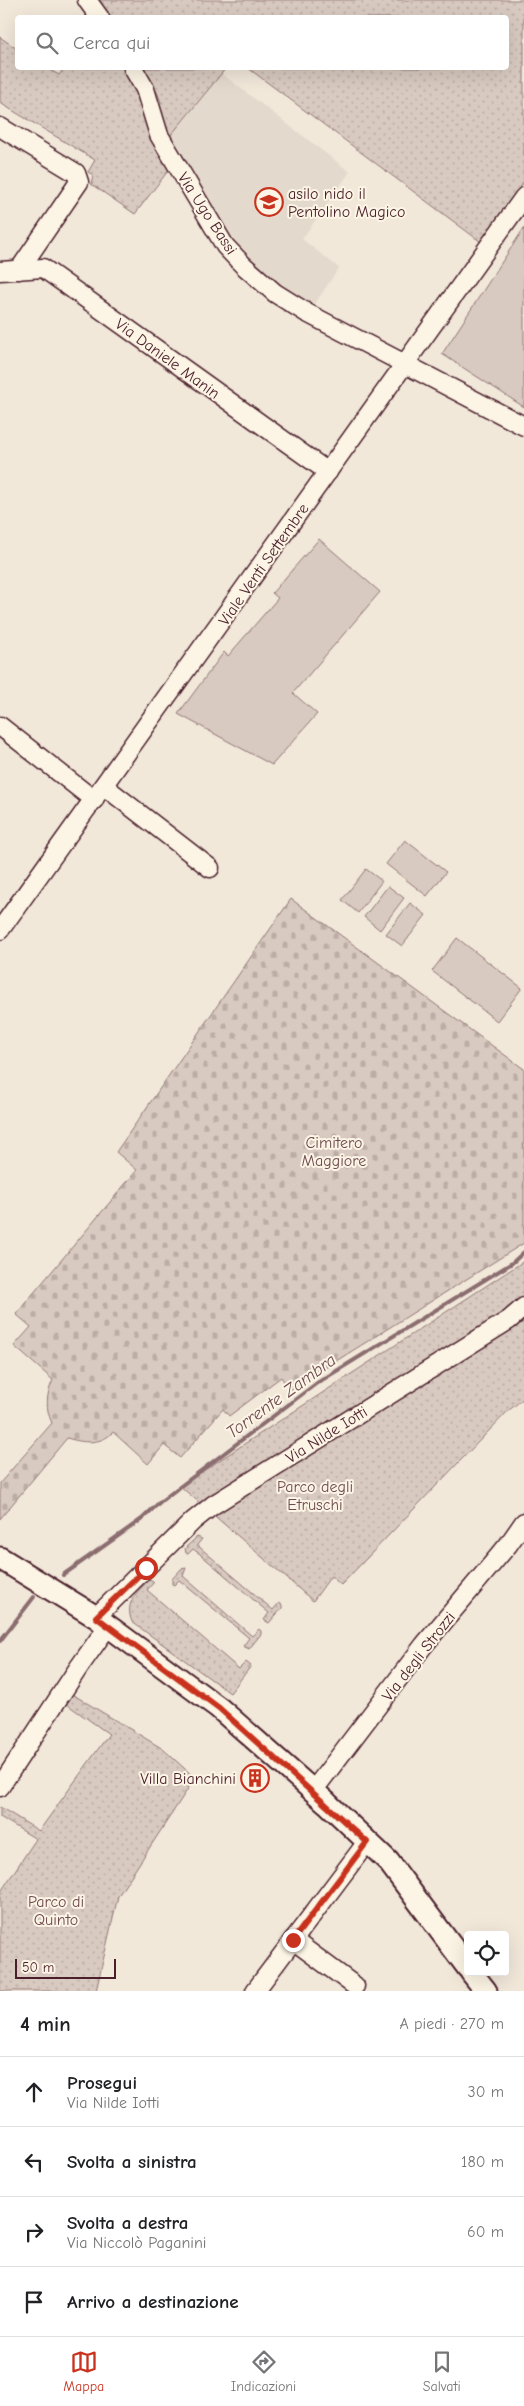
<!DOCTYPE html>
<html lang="it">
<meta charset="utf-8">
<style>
body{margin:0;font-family:"Comic Neue",sans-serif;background:#f6f6f6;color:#202124}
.controls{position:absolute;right:15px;bottom:15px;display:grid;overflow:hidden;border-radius:5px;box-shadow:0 5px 20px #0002}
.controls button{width:45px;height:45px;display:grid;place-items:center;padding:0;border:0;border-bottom:1px solid #e0e0e0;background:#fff;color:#202124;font:25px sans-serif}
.scale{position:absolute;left:15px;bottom:12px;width:101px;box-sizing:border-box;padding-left:5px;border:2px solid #4a1f2b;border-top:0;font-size:14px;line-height:18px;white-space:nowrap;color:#4a1f2b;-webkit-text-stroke:4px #fcf5e5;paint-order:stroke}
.stop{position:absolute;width:15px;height:15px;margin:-11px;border:4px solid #c8321e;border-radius:50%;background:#fff}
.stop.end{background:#c8321e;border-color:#fff;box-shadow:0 1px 5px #0008}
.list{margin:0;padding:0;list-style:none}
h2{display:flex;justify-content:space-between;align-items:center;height:65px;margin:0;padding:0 20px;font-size:21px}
h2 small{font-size:16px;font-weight:400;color:#757577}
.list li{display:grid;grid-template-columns:32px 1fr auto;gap:15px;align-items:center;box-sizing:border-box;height:70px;padding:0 20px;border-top:1px solid #e0e0e0}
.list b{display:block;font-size:19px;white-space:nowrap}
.list p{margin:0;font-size:16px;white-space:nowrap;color:#757577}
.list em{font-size:16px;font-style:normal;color:#757577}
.icon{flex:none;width:28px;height:28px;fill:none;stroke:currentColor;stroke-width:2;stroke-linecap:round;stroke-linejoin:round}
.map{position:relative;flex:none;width:524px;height:1991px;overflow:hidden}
.search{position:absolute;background:#fff;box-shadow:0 5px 20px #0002;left:15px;right:15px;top:15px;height:55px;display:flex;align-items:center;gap:12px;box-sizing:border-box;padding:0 18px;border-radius:5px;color:#757577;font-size:19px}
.sheet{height:345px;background:#fff}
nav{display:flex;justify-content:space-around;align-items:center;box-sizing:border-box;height:70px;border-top:1px solid #e0e0e0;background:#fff;font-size:14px;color:#757577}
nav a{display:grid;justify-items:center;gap:2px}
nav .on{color:#c8321e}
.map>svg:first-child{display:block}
.built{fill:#e4d9cd}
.grass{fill:url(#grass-dots);stroke:#917476}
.cemetery{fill:url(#cemetery-stones);stroke:#917476}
.garden{fill:#d8cac0;stroke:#917476}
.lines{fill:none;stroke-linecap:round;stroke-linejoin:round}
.stream{stroke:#8b6d6f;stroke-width:4}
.minor-casing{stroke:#4a1f2b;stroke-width:21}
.major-casing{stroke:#4a1f2b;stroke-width:25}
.minor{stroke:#fcf5e5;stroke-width:18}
.major{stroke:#fcf5e5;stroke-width:21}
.route{stroke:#c8321e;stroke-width:6}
.labels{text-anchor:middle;stroke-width:4;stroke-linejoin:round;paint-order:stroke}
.poi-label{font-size:16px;fill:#4a1f2b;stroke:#fcf5e5;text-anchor:start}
.street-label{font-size:16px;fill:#4a1f2b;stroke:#fcf5e5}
.park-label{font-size:16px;fill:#6e4a50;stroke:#fcf5e5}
.water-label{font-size:18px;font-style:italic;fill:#704c53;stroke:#fcf5e5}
</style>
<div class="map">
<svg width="524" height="1991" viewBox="0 0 524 1991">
<defs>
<pattern id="grass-dots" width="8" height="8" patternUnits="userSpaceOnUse" patternTransform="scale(1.25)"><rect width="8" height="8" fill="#d8cac0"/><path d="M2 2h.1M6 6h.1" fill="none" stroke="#bbada5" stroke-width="1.8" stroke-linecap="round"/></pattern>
<pattern id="cemetery-stones" width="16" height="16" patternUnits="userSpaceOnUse" patternTransform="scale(1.25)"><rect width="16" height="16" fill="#d8cac0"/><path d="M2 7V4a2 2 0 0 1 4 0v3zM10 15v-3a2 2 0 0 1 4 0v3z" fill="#bbada5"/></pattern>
</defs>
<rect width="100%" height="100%" fill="#f1e8da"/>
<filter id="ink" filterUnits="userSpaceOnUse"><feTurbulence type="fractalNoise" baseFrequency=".02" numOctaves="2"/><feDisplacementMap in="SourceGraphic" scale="10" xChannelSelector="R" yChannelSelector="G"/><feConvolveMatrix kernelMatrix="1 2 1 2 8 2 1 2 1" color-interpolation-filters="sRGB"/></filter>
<g filter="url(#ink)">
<!-- built -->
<polygon class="built" points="221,73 350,172 302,239 339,268 314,305 286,291 245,257 222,229 199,184 167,140"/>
<!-- grass -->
<g class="grass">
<polygon points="95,0 524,0 524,182 481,242 248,68 506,68 506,18 107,18"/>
<polygon points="0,37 17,49 18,68 46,68 59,75 64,68 126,68 171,167 135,214 91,184 93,175 88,172 95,160 0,103"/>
<polygon points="140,68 226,68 167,140 158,107 161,102 157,92"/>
<polygon points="524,1261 524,1398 508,1411 341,1585 331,1576 313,1601 180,1486"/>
<polygon points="197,1537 202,1539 197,1545 273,1610 279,1603 282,1605 282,1608 269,1623 264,1620 269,1613 200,1554 193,1549 188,1554 186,1553 185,1548"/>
<polygon points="186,1568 183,1576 252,1636 259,1629 261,1631 261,1634 249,1649 243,1646 249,1638 179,1580 174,1585 172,1584 172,1579 181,1569"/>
<path d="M150,1579l4,3 -7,8 92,79 7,-7 5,4 -21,27 -98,-71c-8,-20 5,-30 18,-43z"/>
<polygon points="72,1694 163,1749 195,1778 118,1896 96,1991 0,1991 0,1893 36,1839 0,1817 0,1807 39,1831 109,1734 65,1703"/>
</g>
<!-- cemetery -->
<path class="cemetery" d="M291,899l233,170v174l-234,147 -9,-13 -52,39 -6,-7 -43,49 -16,-13 -16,19 -35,-32c-12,13 -30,11 -46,6l-67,81v-36l52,-60c-7,-15 -6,-28 1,-43l-39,-34 17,-19 -15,-13 121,-144 -21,-18z"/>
<!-- garden -->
<g class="garden">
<polygon points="524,228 524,407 442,354"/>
<polygon points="319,539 380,592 293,693 317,714 272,765 178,714 224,652 228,656 278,598 272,593"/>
<polygon points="405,840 446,872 427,896 386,864"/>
<polygon points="366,869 382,881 358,913 342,900"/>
<polygon points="388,886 404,898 380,930 364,917"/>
<polygon points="410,903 426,915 402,946 386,934"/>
<polygon points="457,938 522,988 497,1021 432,971"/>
</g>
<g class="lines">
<!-- stream -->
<g class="stream">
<polyline points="63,1575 142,1519 161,1501 317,1383 512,1263 524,1252"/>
<polyline points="0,1641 34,1597"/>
</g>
<defs>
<g id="minor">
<polyline points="87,0 100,18"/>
<polyline points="133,68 145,89 159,135 225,246 243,265 275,293 307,313 524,426"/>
<polyline points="0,127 76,173 79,182 19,270"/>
<polyline points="0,271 43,268 328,472"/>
<polyline points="0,726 94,800"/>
<polyline points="104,786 210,868"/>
<polyline points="0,930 524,197"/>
<polyline points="96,1617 193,1521 213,1505 509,1320 524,1307"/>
<polyline points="0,1787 79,1667 108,1626"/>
<polyline points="313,1791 424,1645 508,1545 524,1522"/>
<polyline points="293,1940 355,1986"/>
<polyline points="255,1991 367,1842"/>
</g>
<g id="major">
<polyline points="0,1558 96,1617 219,1708 327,1803 388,1861 468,1968"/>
<polyline points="471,1972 486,1991"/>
</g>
</defs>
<!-- minor casing -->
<use href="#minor" class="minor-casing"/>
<!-- major casing -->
<use href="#major" class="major-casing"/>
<!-- minor -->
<use href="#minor" class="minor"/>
<!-- major -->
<use href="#major" class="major"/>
</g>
</g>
<g class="lines" filter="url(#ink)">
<!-- route -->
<polyline class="route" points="146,1568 96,1617 219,1708 367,1842 293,1940"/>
</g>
<!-- icons -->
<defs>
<symbol id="school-ring" viewBox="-11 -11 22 22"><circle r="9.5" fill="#fcf5e5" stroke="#c8321e" stroke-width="1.5"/><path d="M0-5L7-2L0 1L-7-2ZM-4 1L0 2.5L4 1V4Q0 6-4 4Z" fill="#c8321e"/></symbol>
<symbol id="building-ring" viewBox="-11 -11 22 22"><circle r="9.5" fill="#fcf5e5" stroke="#c8321e" stroke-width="1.5"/><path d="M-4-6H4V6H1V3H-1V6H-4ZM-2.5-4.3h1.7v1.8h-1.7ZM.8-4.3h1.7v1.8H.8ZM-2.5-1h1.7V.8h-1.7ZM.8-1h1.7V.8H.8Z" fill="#c8321e"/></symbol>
</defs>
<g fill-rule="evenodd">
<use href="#school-ring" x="253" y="186" width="32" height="32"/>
<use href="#building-ring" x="239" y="1762" width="32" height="32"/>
</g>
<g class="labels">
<!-- poi labels -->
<g class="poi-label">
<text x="288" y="199">asilo nido il<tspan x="288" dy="18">Pentolino Magico</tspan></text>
<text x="236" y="1784" text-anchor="end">Villa Bianchini</text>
</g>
<!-- street labels -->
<g class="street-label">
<text transform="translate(208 213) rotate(57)" y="6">Via Ugo Bassi</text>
<text transform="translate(168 358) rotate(36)" y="6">Via Daniele Manin</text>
<text transform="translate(263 564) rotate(-55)" y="6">Viale Venti Settembre</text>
<text transform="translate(326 1434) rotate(-32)" y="6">Via Nilde Iotti</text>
<text transform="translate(418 1656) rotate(-52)" y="6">Via degli Strozzi</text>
</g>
<!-- park labels -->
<g class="park-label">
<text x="334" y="1148">Cimitero<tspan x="334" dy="18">Maggiore</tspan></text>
<text x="315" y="1492">Parco degli<tspan x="315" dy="18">Etruschi</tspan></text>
<text x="56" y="1907">Parco di<tspan x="56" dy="18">Quinto</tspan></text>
</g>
<!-- water labels -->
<g class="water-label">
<text transform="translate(281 1396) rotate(-36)" y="6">Torrente Zambra</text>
</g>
</g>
</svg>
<div class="controls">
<button><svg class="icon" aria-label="locate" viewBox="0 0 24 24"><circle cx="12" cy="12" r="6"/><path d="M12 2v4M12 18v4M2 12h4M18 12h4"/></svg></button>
</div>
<div class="scale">50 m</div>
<div class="stop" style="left:146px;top:1568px"></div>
<div class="stop end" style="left:293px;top:1940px"></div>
<div class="search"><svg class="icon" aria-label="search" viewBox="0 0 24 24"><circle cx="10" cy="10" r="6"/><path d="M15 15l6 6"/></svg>Cerca qui</div>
</div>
<section class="sheet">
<h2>4 min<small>A piedi · 270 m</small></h2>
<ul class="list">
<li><svg class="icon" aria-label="ahead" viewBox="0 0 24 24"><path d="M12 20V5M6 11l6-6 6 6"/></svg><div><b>Prosegui</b><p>Via Nilde Iotti</p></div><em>30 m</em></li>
<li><svg class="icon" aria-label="left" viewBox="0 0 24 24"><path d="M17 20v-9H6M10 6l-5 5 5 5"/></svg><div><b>Svolta a sinistra</b></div><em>180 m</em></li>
<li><svg class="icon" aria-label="right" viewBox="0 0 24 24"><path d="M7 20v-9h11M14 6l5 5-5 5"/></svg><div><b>Svolta a destra</b><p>Via Niccolò Paganini</p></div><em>60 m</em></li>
<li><svg class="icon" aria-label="arrive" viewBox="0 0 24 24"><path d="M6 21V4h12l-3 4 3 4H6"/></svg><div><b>Arrivo a destinazione</b></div></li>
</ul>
</section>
<nav>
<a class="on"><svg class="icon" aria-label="map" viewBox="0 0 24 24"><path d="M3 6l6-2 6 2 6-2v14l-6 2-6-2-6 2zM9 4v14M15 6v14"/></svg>Mappa</a>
<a><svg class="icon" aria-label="directions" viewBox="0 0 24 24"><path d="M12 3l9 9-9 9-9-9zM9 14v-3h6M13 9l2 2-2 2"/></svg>Indicazioni</a>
<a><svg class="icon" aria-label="saved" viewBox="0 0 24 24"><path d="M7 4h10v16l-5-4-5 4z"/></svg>Salvati</a>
</nav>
